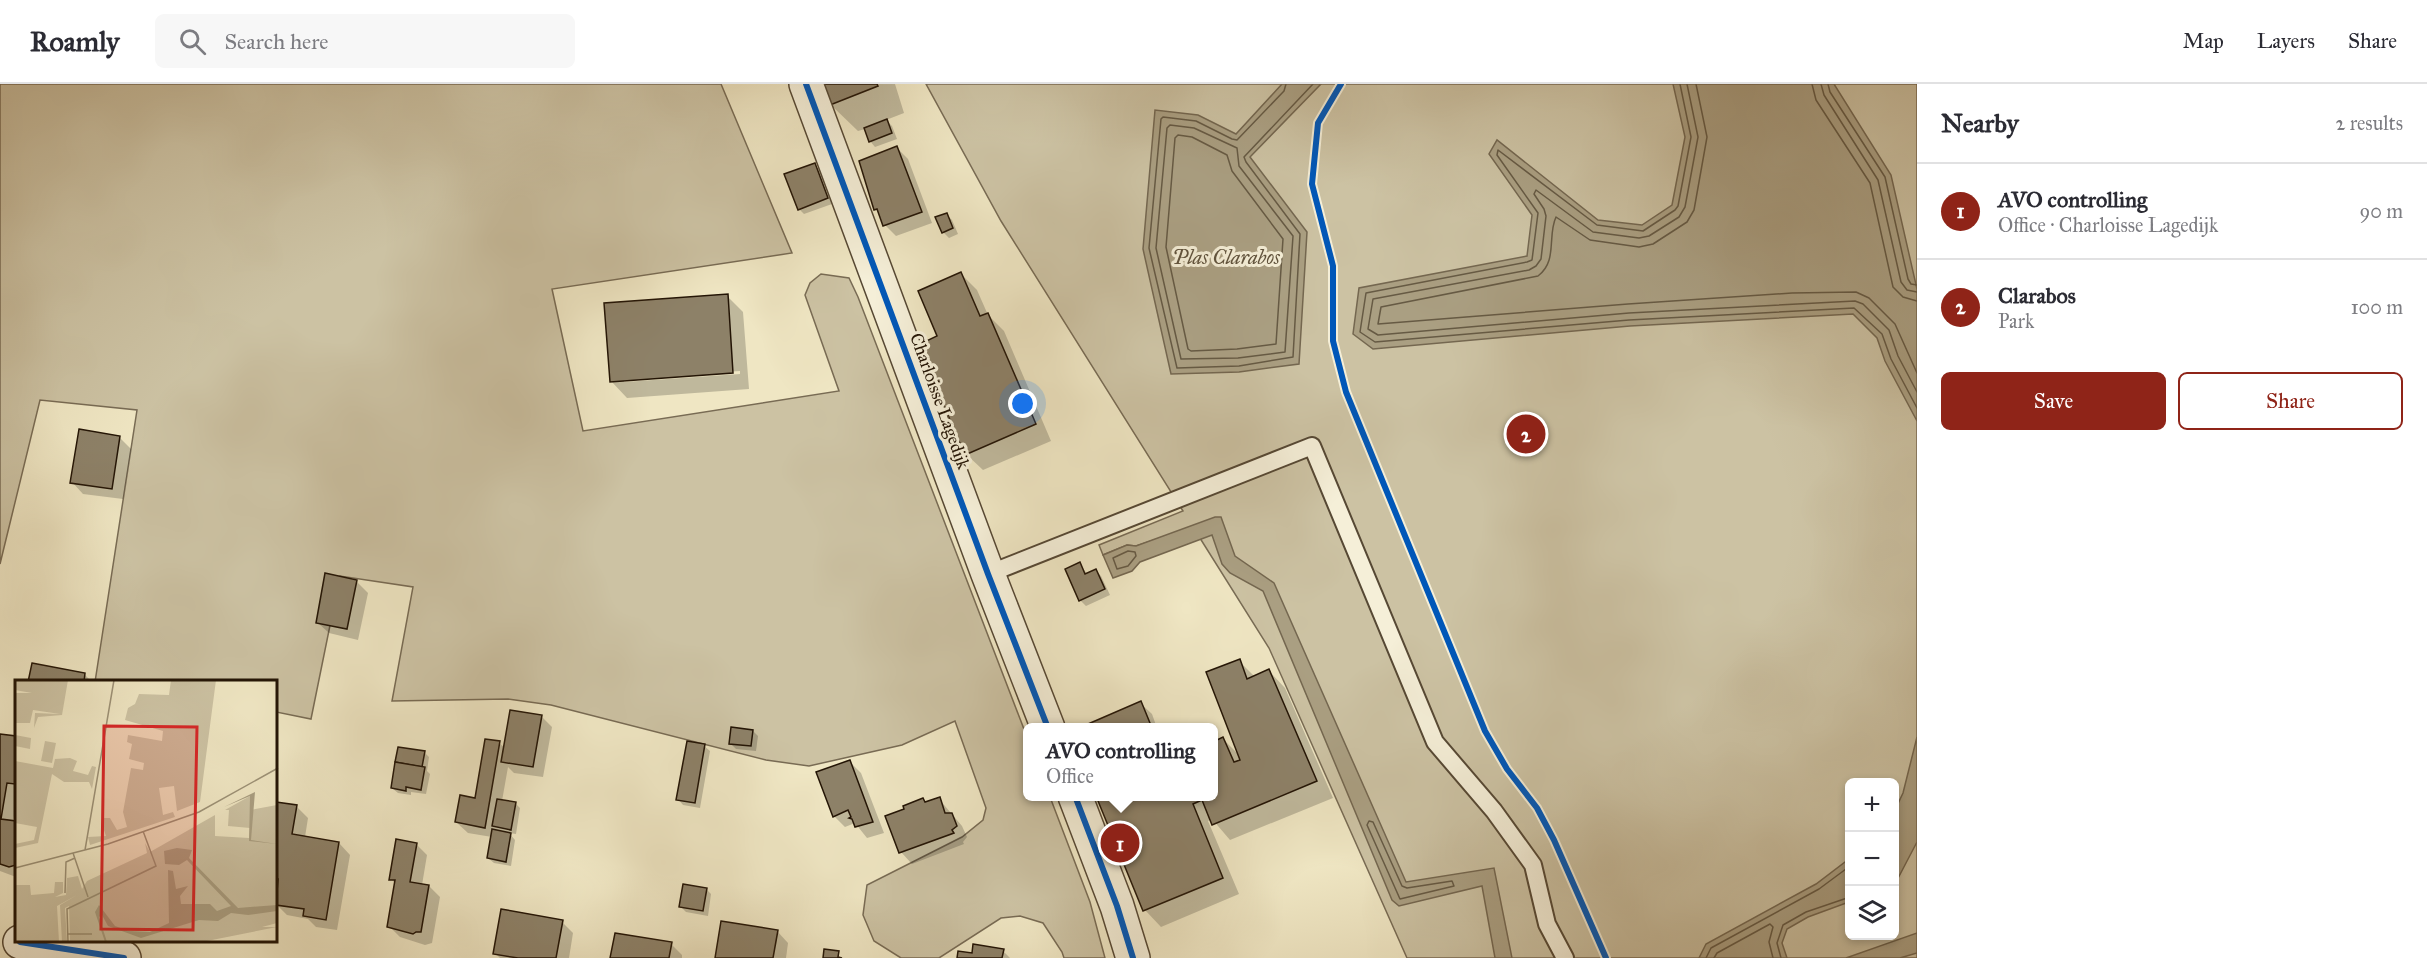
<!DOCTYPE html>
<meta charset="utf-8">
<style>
body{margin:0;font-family:"IM FELL Great Primer",serif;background:#f7f7f7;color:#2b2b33}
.controls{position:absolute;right:18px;bottom:18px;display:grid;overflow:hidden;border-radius:9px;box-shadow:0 3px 9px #0003}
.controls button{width:54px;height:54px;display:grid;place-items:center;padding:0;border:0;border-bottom:2px solid #e1e1e2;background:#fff;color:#2b2b33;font:30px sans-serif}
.you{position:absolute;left:1023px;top:320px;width:21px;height:21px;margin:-15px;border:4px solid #fff;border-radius:50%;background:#1a73e8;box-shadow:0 0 0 9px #1a73e833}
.badge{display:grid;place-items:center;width:39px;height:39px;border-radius:50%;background:#8f2418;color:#fff;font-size:20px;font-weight:700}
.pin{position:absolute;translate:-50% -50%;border:3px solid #fff;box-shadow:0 2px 6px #0006}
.popup{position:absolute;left:1023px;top:639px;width:195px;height:78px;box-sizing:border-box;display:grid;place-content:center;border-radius:9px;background:#fff;filter:drop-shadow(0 2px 4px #0005);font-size:20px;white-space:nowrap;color:#7c7c81}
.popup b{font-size:22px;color:#2b2b33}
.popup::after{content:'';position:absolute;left:50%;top:100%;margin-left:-12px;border:12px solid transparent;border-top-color:#fff}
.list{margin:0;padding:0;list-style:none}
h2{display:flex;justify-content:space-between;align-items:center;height:78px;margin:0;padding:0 24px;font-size:26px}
h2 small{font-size:20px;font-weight:400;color:#7c7c81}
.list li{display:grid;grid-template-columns:39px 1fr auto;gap:18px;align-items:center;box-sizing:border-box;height:96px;padding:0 24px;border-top:2px solid #e1e1e2}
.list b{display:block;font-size:22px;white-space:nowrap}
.list p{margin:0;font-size:20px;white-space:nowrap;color:#7c7c81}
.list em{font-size:20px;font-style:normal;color:#7c7c81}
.actions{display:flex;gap:12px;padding:18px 24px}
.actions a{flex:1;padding:14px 0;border:2px solid #8f2418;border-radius:9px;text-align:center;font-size:21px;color:#8f2418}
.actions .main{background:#8f2418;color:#fff}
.icon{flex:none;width:33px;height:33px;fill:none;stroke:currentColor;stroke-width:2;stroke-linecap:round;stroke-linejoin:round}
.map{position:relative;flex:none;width:1917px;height:874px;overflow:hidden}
header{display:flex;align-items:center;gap:36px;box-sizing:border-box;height:84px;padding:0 30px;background:#fff;border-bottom:2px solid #e1e1e2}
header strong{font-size:28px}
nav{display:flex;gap:33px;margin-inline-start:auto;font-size:21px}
.search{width:420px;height:54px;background:#f7f7f7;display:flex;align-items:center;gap:15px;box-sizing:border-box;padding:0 21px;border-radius:9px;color:#7c7c81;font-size:22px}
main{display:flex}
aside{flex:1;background:#fff}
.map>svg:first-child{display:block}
.green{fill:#ccc2a3;stroke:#786b54;stroke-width:1.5;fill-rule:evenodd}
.water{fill:#aa9f82;stroke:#746750;stroke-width:1.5}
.shadow{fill:#0003;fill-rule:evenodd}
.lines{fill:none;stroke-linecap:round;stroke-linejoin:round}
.shore{stroke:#665a44;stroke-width:1.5}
.building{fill:#8d8168;stroke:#231405;stroke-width:1.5}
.lane-casing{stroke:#564834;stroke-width:20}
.street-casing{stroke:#564834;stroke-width:36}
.lane{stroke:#f5efd8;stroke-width:16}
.street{stroke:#f5efd8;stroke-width:33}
.cycleway-casing{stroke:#f5efd8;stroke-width:10}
.cycleway{stroke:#0057b8;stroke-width:6}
.labels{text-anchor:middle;stroke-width:6;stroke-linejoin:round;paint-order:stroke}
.street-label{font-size:18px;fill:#231405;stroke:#f5efd8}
.water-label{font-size:20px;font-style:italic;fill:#60533d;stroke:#f5efd8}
.inset-road{fill:none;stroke:#9d9277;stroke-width:1.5}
.view{fill:#d62828;fill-opacity:0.15;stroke:#d62828;stroke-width:3}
.inset-edge{fill:none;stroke:#231405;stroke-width:3}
</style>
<header>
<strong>Roamly</strong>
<div class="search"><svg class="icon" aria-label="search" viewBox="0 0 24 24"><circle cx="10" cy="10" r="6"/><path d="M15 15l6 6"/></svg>Search here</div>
<nav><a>Map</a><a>Layers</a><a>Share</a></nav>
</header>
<main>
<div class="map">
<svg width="1917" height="874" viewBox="0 0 1917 874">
<rect width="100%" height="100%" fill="#efe6c3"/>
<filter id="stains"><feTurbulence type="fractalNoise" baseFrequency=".00333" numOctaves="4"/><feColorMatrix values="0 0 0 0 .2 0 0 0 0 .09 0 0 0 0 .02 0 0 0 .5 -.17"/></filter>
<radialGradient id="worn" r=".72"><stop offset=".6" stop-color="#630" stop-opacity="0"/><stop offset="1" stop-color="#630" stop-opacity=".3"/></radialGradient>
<!-- green -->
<g class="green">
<polygon points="0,0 721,0 792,169 552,205 583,347 839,307 805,211 810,199 821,190 849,194 858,213 1027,653 1027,712 1050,713 1090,818 1105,874 1064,874 1062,868 1043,839 1020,832 1001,834 939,874 901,874 874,857 863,831 867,801 962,753 983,736 986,724 955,637 902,661 809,682 766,676 551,621 508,615 392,617 413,503 340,492 311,635 276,628 276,598 95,598 137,326 40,316 0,480"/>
<path d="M926,0h991v874h-510l-138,-310 -76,-121 -57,19 -9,-1 -24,10 -4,-10 84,-34 -182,-290zM1850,698h44v154h-44z"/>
</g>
<!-- water -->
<g class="water">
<polygon points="1282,0 1321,0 1250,73 1307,148 1299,280 1239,288 1171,290 1143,165 1155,26 1198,31 1236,50"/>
<polygon points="1673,0 1834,0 1891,91 1917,205 1917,337 1885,277 1877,254 1853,230 1630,242 1373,265 1353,250 1359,204 1527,172 1532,131 1489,70 1497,56 1598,136 1642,141 1672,121 1685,53"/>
<polygon points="1215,433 1221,433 1235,472 1274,499 1406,798 1494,784 1512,874 1495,874 1482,802 1399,822 1392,816 1263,507 1230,489 1222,480 1212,451 1140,478 1132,487 1113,494 1103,471 1127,461 1136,462"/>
<polygon points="1917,653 1917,758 1895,800 1895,726 1903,709"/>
<polygon points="1849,775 1849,818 1808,833 1787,845 1782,859 1787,874 1699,874 1706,860 1816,800"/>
<polygon points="1917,849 1917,869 1900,874 1846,874"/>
</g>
<!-- shadow -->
<g class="shadow">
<polygon points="823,0 895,0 904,29 886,36 892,42 897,55 875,63 870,57 865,45 858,47 831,21"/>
<polygon points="897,64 908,75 932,139 896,152 885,141 876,125"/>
<polygon points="814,81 820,86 832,120 804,130 799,125"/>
<polygon points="946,130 952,136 958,150 949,154 943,148"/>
<polygon points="961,190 977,206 988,231 1004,247 1051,357 983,386 966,370 939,253"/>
<path d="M727,212l16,16 6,77 -122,9 -16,-17zM740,287v3l-116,8v-3z"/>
<polygon points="119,353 131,365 123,415 83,410 72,398"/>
<polygon points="1080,480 1087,490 1096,487 1101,492 1110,511 1086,522 1080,516"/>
<polygon points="327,491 357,498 368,509 358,556 329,549 317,538"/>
<polygon points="1239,577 1255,593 1269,587 1285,604 1333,714 1230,756 1212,735 1208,737 1239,810 1161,843 1145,826 1097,712 1213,712 1213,659 1223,655 1240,672"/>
<polygon points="84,590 92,598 30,598"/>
<polygon points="1140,619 1152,630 1157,644 1091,644"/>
<polygon points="541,632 552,643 543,693 514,689 508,683 502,717 515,719 520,724 516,750 509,749 515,756 511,782 494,779 488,774 492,753 468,749 456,738 476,716 499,659 505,664"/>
<polygon points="753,647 758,652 756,667 736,665 730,659"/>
<polygon points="0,651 16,654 16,719 13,738 16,739 16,793 0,787"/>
<polygon points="704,662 710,667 700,724 683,721 678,715"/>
<polygon points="424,668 429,673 427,687 430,690 426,710 411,708 411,711 398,709 392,704"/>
<polygon points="849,677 861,689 884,749 867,754 855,739 845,743 834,732"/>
<polygon points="939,715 962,742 967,753 963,758 964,760 912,780 901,768 887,733 906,726 923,716 926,719"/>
<polygon points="276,719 297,723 308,734 305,753 339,759 350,771 337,846 316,843 308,835 287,831 276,820 278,804 276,804"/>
<polygon points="416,760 427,771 422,801 429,802 440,813 432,859 425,861 400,853 389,842 396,800 391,795"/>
<polygon points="706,805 711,810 708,832 686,828 681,823"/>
<polygon points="562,838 573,849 569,874 500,874 495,869"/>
<polygon points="777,847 788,859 786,874 717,874"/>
<polygon points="671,860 682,871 682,874 612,874"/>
<polygon points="1003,867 1010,874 958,874 973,871"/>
</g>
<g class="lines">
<!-- shore -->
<g class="shore">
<polyline points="1286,0 1284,7 1237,56 1232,55 1196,37 1163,33 1161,35 1149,164 1177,284 1239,282 1293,273 1300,150 1246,78 1244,73 1313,0"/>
<polyline points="1680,0 1691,53 1678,122 1675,126 1643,147 1597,141 1498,66 1497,71 1538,129 1532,176 1527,178 1366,209 1360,248 1375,258 1629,236 1854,224 1882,250 1891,275 1917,324"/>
<polyline points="1687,0 1698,53 1685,123 1679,133 1649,152 1639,154 1593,148 1536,106 1534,110 1544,125 1546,132 1541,175 1536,182 1529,186 1373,215 1368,245 1378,251 1629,229 1855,217 1863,220 1889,246 1898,272 1917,308"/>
<path d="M1696,0l11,53 -13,73 -7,12 -34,22 -14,3 -49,-7 -34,-23c-9,19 2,44 -18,59l-157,31 -3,17 250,-20 164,-11 64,-1 13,6 26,26 22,49"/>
<polyline points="1812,0 1816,16 1870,99 1893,203 1903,213 1917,217"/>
<polyline points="1821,0 1824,11 1878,96 1901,198 1907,206 1917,208"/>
<polyline points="1828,0 1830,8 1885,93 1908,195 1911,200 1917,201"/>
<polygon points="1170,41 1194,44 1237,64 1239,82 1293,152 1285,268 1238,274 1181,275 1156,164 1167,44"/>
<polygon points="1178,51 1192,53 1227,71 1232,87 1283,155 1276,260 1237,265 1191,267 1188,265 1166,163 1175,54"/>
<polygon points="1128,467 1135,468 1136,472 1128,482 1117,485 1113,474"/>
<polygon points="1369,737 1373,738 1402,802 1407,804 1452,797 1454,802 1400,815 1367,741"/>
<polyline points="1706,874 1711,864 1819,805 1850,782"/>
<polyline points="1714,874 1717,869 1770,840 1773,843 1769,858 1773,874"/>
<polyline points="1781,874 1777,859 1783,841 1806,828 1850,813"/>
</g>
</g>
<!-- building -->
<g class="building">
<polygon points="822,0 877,0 878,2 830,21"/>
<polygon points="887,35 892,49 869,58 864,44"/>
<polygon points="897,62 922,128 883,142 877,125 874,126 859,77"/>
<polygon points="815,79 828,114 798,126 784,90"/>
<polygon points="947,129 953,144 942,149 935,133"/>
<polygon points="961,188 980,232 988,229 1036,340 965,371 918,261 937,252 918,207"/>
<polygon points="728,210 733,289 610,298 604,219"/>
<polygon points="79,345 120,352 112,405 70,399"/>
<polygon points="1080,478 1085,490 1096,485 1105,505 1079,517 1065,485"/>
<polygon points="325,489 357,496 347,545 316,539"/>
<polygon points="1240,575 1247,595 1269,585 1317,697 1212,741 1202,716 1193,720 1223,794 1143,827 1096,712 1213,712 1213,658 1223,653 1234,678 1240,676 1206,588"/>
<polygon points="32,579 85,589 84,598 28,598"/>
<polygon points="1141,617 1152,644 1089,644 1088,640"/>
<polygon points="510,626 542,631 533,683 501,678"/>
<polygon points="731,643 753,646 751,662 729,660"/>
<polygon points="0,650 16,652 15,700 7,699 1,735 16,737 16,781 9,783 0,780"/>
<polygon points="485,655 500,657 485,744 455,738 460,711 475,714"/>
<polygon points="687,657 705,660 695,719 676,716"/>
<polygon points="398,663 425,667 422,683 395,678"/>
<polygon points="850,676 873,738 855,743 852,735 849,734 851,733 848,726 833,733 816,688"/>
<polygon points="395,678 425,683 421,706 406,703 406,707 391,704"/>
<polygon points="940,713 945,729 952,729 957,742 952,746 954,749 899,769 885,732 904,725 903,722 923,714 925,718"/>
<polygon points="497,715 516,718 511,746 492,742"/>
<polygon points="276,718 297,721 292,750 339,758 326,836 303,832 304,825 276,821 278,795 276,795"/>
<polygon points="492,745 511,749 506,778 487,774"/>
<polygon points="396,755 417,759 410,798 429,801 421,848 416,848 413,850 387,843 395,796 389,796"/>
<polygon points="683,800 707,804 703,827 679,823"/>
<polygon points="501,825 563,836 556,874 518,874 493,870"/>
<polygon points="721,837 778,846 773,874 715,874"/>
<polygon points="615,849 672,858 669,874 610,874"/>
<polygon points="973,860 1004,865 1002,874 957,874 958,867 972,869"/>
<polygon points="824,865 839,867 838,873 842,874 823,874"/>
</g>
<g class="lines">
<defs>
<polyline id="lane" points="988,490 1312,362 1435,658 1494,727 1533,781 1547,840 1565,874"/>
<g id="street">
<polyline points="806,0 988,490 1048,644"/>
<polyline points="1075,712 1117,822 1133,874"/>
<polyline points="20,858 124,874"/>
</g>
</defs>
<!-- lane casing -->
<use href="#lane" class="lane-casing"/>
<!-- street casing -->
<use href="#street" class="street-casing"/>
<!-- lane -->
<use href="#lane" class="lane"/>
<!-- street -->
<use href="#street" class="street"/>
<defs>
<g id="cycleway">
<polyline points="806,0 988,490 1048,644"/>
<polyline points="1341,0 1318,39 1312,100 1333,182 1333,257 1346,308 1485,647 1507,685 1537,724 1554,756 1606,874"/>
<polyline points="1075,712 1117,822 1133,874"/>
<polyline points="20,858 124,874"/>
</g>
</defs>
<!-- cycleway casing -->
<use href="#cycleway" class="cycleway-casing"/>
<!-- cycleway -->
<use href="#cycleway" class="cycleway"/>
</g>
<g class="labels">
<!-- street labels -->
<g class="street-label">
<text transform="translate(940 317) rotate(70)" y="6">Charloisse Lagedijk</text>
</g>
<!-- water labels -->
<g class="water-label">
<text x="1226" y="180">Plas Clarabos</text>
</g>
</g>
<!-- overview -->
<g transform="translate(15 596)">
<rect width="262" height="262" fill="#efe6c3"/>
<path d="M0,0h53l-6,35 -24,2 -4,11 1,-15 25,1 -27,-4 -3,13h-15v-30h17l-17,-3zM156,0h45l-16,122 -23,9 -3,-25 -15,2 4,27 10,-3 2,5 -85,28 -2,-8 18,-1 -4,-12 2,-6h6l7,12 10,-3 -4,-15 8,-44 12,2 1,-7 -15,-4 3,-15 -5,-2 1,-7 34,6 1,-10 -38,-11 3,-12 7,-4 4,-10 30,1zM0,55l16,3 -1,11 -15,-3zM30,61l11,2 -4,20 -11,-2zM55,78l7,3 -4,10 15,4 4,-9 4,1 -4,22 -3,-7h-25l-12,-8 -14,69 -23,5v-4l19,-4 3,-13 -22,-4v-62l38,7 2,-9zM235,116v14l27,-5v118l-15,4h15l-75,15h-132l-1,-36 -4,2 2,34h-5l-2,-37 17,-10 -20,11 2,36h-44v-57h15l1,10 23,-2 1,-11h8v11l-8,4 11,-2 1,-17 11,-2 4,13 5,-8 60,-28 -2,-10 5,9 65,-37v21l34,2 1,-10 -22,-2 1,-16h-4z" fill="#ccc2a3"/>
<path d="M240,112l-4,48 26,4 -28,-3 1,-45 -26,11zM162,168l15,2 -3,8 49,50 39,-3v6l-29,4 -17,-2 -13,8 -19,-1 -58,18 -33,-12 -6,-11 -3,2 8,25h-2l-10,-30 4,-7 16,21 14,5 21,1 19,-9 -1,-53 5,1 3,18 12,-3 -8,10 1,8h29l7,7 14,-5 -44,-46 -8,5 -14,-1 -1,-13z" fill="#aa9f82"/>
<path class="inset-road" d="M70,170l29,-170M58,173l15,44M0,188l93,-24 91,-32 79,-44M50,213l1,-31 9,-4M53,254h24M53,262l-1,-33 89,-43 -13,-35"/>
<path class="view" d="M89,46l93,1 -4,203 -92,-1z"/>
<rect width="262" height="262" class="inset-edge"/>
</g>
<rect width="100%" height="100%" filter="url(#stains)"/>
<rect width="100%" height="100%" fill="url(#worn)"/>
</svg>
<div class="controls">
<button>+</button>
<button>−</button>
<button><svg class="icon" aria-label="layers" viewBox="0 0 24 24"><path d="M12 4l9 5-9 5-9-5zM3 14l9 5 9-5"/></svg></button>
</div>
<div class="you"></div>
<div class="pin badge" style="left:1120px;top:759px">1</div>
<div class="popup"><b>AVO controlling</b>Office</div>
<div class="pin badge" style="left:1526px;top:350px">2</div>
</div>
<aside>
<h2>Nearby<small>2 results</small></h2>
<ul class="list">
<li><span class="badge">1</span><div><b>AVO controlling</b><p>Office · Charloisse Lagedijk</p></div><em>90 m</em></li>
<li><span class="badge">2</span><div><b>Clarabos</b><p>Park</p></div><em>100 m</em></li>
</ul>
<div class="actions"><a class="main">Save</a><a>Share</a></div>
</aside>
</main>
